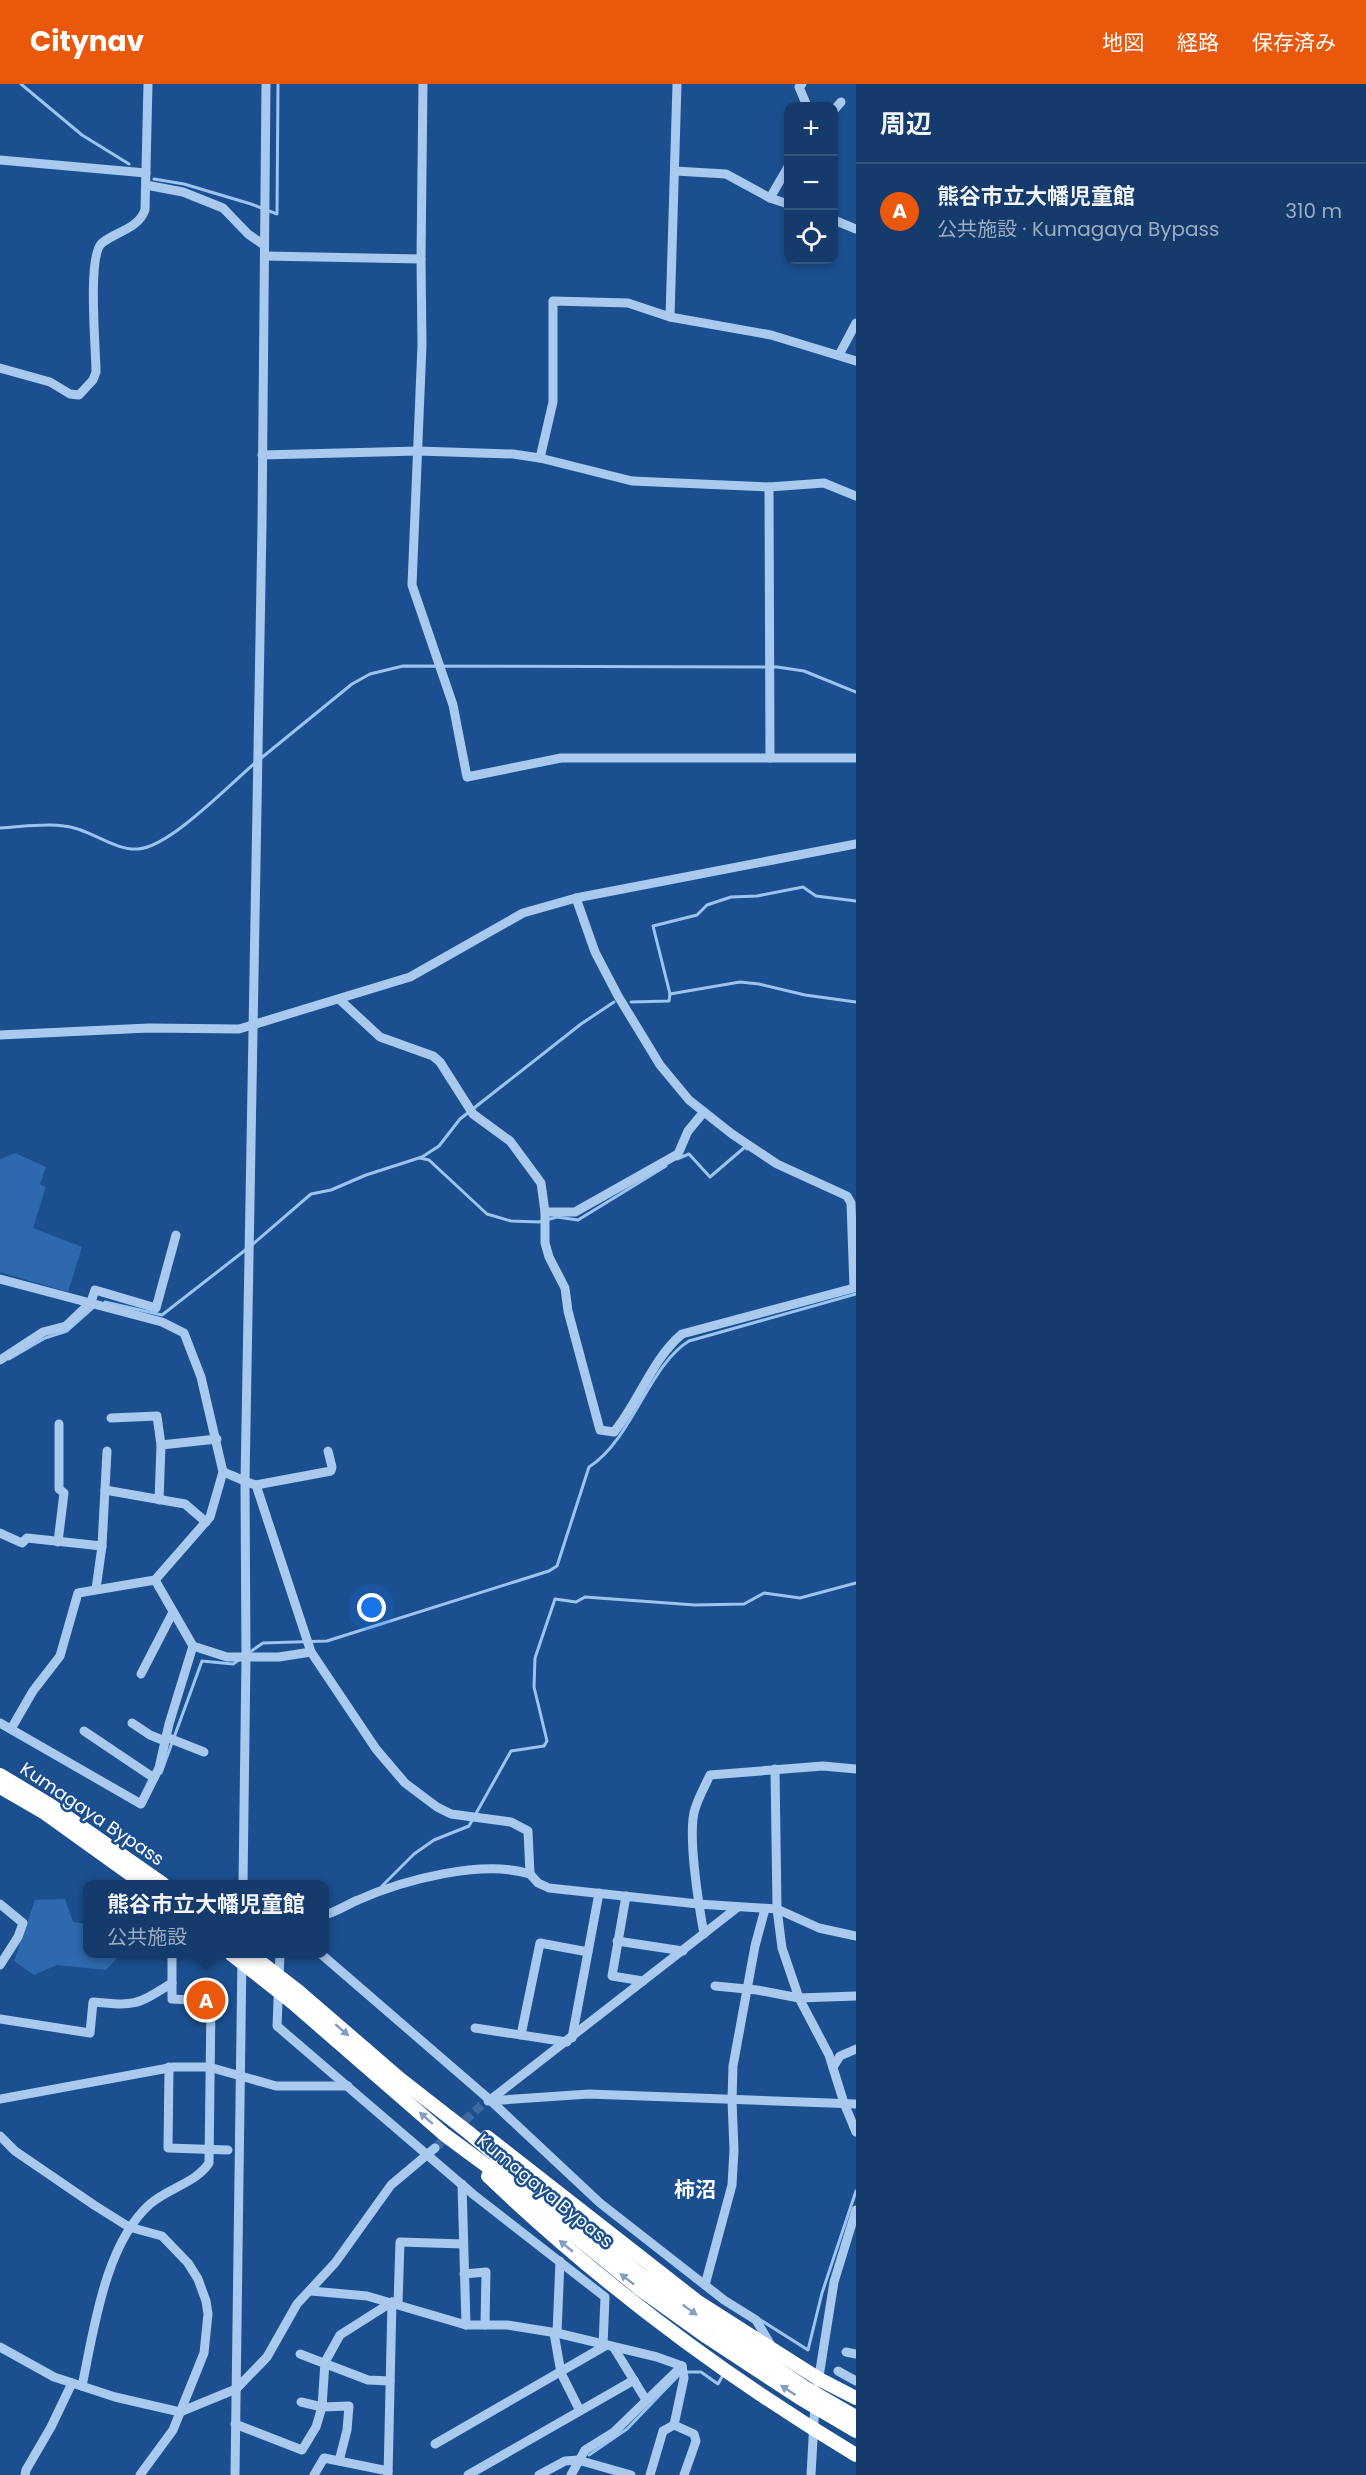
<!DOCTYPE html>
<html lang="ja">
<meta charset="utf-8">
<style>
body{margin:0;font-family:Poppins,"Noto Sans JP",sans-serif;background:#1d4271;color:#f1f3f6}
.controls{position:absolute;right:18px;top:18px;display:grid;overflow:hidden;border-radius:12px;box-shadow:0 3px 9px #0003}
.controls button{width:54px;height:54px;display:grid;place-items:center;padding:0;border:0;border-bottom:2px solid #33557e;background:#143b6b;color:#f1f3f6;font:30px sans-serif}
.you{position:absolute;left:372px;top:1524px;width:21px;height:21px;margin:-15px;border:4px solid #fff;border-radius:50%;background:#1a73e8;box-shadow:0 0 0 9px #1a73e833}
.badge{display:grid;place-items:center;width:39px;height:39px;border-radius:50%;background:#ea580c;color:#fff;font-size:20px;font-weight:700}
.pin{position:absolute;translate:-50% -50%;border:3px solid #fff;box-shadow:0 2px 6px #0006}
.popup{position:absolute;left:83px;top:1796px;width:246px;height:78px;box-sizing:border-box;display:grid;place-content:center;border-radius:12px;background:#143b6b;filter:drop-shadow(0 2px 4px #0005);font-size:20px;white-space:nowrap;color:#9dadc1}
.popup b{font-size:22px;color:#f1f3f6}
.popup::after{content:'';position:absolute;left:50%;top:100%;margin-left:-12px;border:12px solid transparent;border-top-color:#143b6b}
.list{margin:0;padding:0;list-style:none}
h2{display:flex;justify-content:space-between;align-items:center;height:78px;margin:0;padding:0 24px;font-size:26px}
h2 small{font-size:20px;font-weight:400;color:#9dadc1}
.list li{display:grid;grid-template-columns:39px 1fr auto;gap:18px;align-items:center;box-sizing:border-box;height:96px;padding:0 24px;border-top:2px solid #33557e}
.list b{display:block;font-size:22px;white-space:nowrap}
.list p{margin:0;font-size:20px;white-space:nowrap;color:#9dadc1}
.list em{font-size:20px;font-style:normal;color:#9dadc1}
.icon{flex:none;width:33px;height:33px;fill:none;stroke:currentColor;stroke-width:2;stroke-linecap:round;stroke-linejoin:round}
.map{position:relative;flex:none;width:856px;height:2391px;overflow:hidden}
header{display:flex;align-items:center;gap:36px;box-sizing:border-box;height:84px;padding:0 30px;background:#ea580c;color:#fff}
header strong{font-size:28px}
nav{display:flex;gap:33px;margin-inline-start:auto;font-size:21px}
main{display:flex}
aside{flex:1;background:#143b6b}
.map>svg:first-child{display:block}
.green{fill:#2e69ad}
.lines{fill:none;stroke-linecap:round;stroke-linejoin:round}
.stream{stroke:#9cc4f0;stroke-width:3}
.minor-tunnel{stroke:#3d69a0;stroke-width:9;stroke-dasharray:9 4.5;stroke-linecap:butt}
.minor{stroke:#a9c9ee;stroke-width:9}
.highway{stroke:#fff;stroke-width:14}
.highway-bridge{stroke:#fff;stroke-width:14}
.oneway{fill:#829ec1}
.labels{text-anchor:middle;stroke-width:5;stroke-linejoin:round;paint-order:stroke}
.street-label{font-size:18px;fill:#fff;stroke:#1b4f8f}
.quarter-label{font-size:21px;font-weight:bold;fill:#fff;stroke:#1b4f8f}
</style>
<header>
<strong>Citynav</strong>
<nav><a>地図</a><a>経路</a><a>保存済み</a></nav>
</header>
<main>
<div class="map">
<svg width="856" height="2391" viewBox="0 0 856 2391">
<rect width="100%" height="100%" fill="#1b4f8f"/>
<!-- green -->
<g class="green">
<polygon points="15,1069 46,1083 40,1100 46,1103 33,1144 82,1163 68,1208 0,1188 0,1075"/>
<polygon points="65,1815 73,1838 87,1840 88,1870 121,1870 106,1886 57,1881 34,1891 14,1877 35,1816"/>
</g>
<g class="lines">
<!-- stream -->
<g class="stream">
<polyline points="21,0 82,51 129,80"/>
<polyline points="154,95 184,100 251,120 277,130 278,0"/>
<polyline points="260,675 352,600 370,590 403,582 777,583 804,587 856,608"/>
<path d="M0,744c21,-1 44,-5 64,-2 25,2 50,25 74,23 32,-2 92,-65 117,-86"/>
<polyline points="670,910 740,898 759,900 805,911 856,918"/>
<polyline points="631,918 669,917 670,910 653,842 697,831 707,821 731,813 757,812 803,803 816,812 856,817"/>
<polyline points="420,1074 429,1076 487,1130 511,1137 539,1138 557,1133 578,1136 666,1082"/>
<polyline points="677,1075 689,1070 710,1093 745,1063 747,1065"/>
<polyline points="253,1160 311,1110 331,1106 366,1091 422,1073 439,1062 460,1035 581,940 614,918"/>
<polyline points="105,1218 162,1231 248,1164"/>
<polyline points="9,1275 45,1254 67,1247 94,1223"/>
<path d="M247,1570l16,-11 64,-2 222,-70 8,-5 32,-99c43,-27 60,-102 100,-126l167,-47"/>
<polyline points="161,1689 202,1577 233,1580 240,1575"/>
<polyline points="382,1802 414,1770 434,1756 469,1742 511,1667 544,1662 547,1657 534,1603 535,1574 555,1515 576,1518 585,1513 695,1521 744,1520 764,1509 800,1514 856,1499"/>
<polyline points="759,2235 808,2266 822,2209 856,2107"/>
<polyline points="685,2288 701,2288 718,2300 723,2291"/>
<polyline points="589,2371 627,2345 678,2292"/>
</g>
<!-- minor-tunnel -->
<polyline class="minor-tunnel" points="435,2064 485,2018"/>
<!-- minor -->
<g class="minor">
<polyline points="423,0 421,175 422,261 412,501 453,621 467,693 561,674 856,674"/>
<polyline points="802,0 799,3 807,22"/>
<polyline points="834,26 841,18"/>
<polyline points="0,76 146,89"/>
<polyline points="675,87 726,90 770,114 788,120"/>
<polyline points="146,101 183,108 223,124 248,150 264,161"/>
<polyline points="770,114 788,83"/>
<polyline points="834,136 856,145"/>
<polyline points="265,172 421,175"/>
<polyline points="670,233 677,0"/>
<polyline points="839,271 856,239"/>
<path d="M0,284l50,14 20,12 9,1 14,-15 3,-8c0,-23 -9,-117 6,-129 15,-12 36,-14 43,-33l3,-126"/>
<polyline points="262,371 418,367 513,370 540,374 632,397 769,403 824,399 856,412"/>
<polyline points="540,374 553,318 553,217 628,219 670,233 771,251 856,277"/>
<polyline points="769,403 770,674"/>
<path d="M339,915l41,38 53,19 7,6 33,52 37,27 31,42 4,29v31l4,14 16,31 3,23 32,119 14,2c25,-30 38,-73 68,-98l172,-46 -3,-85 -4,-7 -70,-32 -45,-30 -43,-34 -29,-35 -42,-69 -23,-44 -19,-54"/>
<polyline points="0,951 149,944 239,945 410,893 523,829 576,814 856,760"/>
<polyline points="545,1128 575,1128 678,1070 688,1047 703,1029"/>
<path d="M0,1195l162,43 22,11 17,44 22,95c12,4 21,10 33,13l55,167 65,97 29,34 32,24 14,7 60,8 17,9 2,43"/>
<polyline points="0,1276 43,1248 66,1242 91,1218 95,1206 156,1224 176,1151"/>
<polyline points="111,1334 157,1332 161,1361 159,1416"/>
<polyline points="161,1361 217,1355"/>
<polyline points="256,1401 331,1387 332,1383 328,1367"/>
<polyline points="105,1406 185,1420 206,1438"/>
<polyline points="0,1449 22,1459 27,1454 102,1462"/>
<polyline points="58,1458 64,1409 59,1405 59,1340"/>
<polyline points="155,1496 210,1433 223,1388"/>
<polyline points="96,1505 102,1462 107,1367"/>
<polyline points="141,1590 173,1528"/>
<polyline points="0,1639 141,1720 159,1684 169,1640 193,1562"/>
<polyline points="132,1639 150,1651 165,1657"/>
<polyline points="11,1645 33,1607 60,1572 78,1509 155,1496 193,1562 227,1573 279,1573 311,1568"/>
<polyline points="84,1647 154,1694"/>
<polyline points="166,1653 204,1668"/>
<polyline points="775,1685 777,1825 782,1864 799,1914 829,1971 844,2019 856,2048"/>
<polyline points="243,1800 246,1574 245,1398 262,441 266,0"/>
<polyline points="626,1812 612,1892 643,1897"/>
<polyline points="0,1820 23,1839 18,1853 0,1881"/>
<path d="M324,1831c13,-3 22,-10 34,-15 45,-20 124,-41 172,-26l8,9 11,5 149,16 79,5 42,19 37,8"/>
<path d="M704,1850c-5,-27 -17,-101 -9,-125 3,-11 10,-23 15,-34l113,-9 33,3"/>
<polyline points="617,1857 683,1867"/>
<polyline points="280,1870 277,1942 474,2111 605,2213 603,2262"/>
<polyline points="321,1870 490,2016 600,2119 724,2216 756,2236 772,2263"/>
<polyline points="715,1902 757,1906 799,1914 856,1912"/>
<path d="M0,1935l90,14 3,-31c43,4 42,4 79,-19"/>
<polyline points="475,1944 567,1958"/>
<polyline points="521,1951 540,1859 588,1868"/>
<polyline points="572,1954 599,1809"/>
<polyline points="169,1983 168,2064 228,2066"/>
<polyline points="833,1983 840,1972 856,1965"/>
<polyline points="0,2015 174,1983 209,1983 276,2002 348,2002"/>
<polyline points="490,2016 738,1823"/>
<polyline points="488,2017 589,2010 856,2020"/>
<polyline points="0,2052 15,2067 94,2121 129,2143 162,2152 188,2179 198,2195 206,2217 208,2230 204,2269 173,2346 140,2391"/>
<polyline points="462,2100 466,2241"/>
<polyline points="464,2190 486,2188 485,2241"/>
<polyline points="705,2201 732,2101 734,2066 732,2016 733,1982 755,1862 765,1825"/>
<polyline points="311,2207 367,2212 466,2241 507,2241 557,2249 657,2273 682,2282"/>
<polyline points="398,2220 400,2158 463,2160"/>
<polyline points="554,2249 561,2289 580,2327"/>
<polyline points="557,2249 560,2177"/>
<polyline points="0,2263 54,2293 115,2313 180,2328 236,2305 267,2273 297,2220 335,2179 391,2101 435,2064"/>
<polyline points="614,2264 646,2316"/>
<polyline points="846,2268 856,2270"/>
<polyline points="300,2270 368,2296 390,2297"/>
<polyline points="682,2282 684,2294 674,2341 694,2350 696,2357 684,2391"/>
<polyline points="838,2287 856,2297"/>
<polyline points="818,2299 834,2198 856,2126"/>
<path d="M82,2302c12,-57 23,-142 68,-182 18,-16 46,-21 59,-41l2,-162 -39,-2v-45"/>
<polyline points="235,2340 302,2366 316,2343 322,2323 301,2318"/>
<polyline points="435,2360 605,2262"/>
<polyline points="339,2377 347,2346 349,2322 322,2323 325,2278 340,2251 392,2218"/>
<polyline points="25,2391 26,2386 51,2343 72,2299"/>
<polyline points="235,2391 242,1870"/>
<polyline points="314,2391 324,2374 388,2387"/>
<polyline points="388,2391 392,2218"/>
<polyline points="468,2391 634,2296"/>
<polyline points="539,2391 565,2377 578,2376 631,2391"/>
<polyline points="571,2391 585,2366 614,2348 682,2282"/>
<polyline points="650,2391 663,2347 674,2341"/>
<polyline points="811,2391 815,2319"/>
</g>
<!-- highway -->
<g class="highway">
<polyline points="0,1691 50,1721 163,1800"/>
<polyline points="0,1703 45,1729 144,1800"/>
<polyline points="298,1907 400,1995 468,2048 638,2189 804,2303 856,2333"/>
<polyline points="292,1918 445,2051 510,2099 640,2205 707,2253 800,2314 856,2347"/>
<polyline points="487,2053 698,2218 819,2295 856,2314"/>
<path d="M488,2092c111,106 236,200 368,279"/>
</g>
<!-- highway-bridge -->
<g class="highway-bridge">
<polyline points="231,1870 292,1918"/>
<polyline points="250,1870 298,1907"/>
</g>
</g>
<!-- one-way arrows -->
<defs><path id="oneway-solid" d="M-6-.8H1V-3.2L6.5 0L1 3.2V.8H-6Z" transform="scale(1.5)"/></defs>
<g class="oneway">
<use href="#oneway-solid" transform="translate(342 1946) rotate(41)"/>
<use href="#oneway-solid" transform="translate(426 2034) rotate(-139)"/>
<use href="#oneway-solid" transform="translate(566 2162) rotate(-140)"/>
<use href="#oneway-solid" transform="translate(627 2195) rotate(-142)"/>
<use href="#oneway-solid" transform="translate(690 2226) rotate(36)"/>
<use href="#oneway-solid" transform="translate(788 2306) rotate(-147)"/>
</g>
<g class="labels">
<!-- street labels -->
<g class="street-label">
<text transform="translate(92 1730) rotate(34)" y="6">Kumagaya Bypass</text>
<text transform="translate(545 2107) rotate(39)" y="6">Kumagaya Bypass</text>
</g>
<!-- quarter labels -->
<g class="quarter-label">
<text x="695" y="2113">柿沼</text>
</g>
</g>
</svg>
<div class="controls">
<button>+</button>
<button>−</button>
<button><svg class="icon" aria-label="locate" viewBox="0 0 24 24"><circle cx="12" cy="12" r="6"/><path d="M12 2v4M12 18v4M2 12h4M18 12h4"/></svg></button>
</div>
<div class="you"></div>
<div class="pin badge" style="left:206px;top:1916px">A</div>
<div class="popup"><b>熊谷市立大幡児童館</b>公共施設</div>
</div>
<aside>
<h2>周辺<small></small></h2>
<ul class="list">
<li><span class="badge">A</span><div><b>熊谷市立大幡児童館</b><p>公共施設 · Kumagaya Bypass</p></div><em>310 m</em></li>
</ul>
</aside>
</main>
